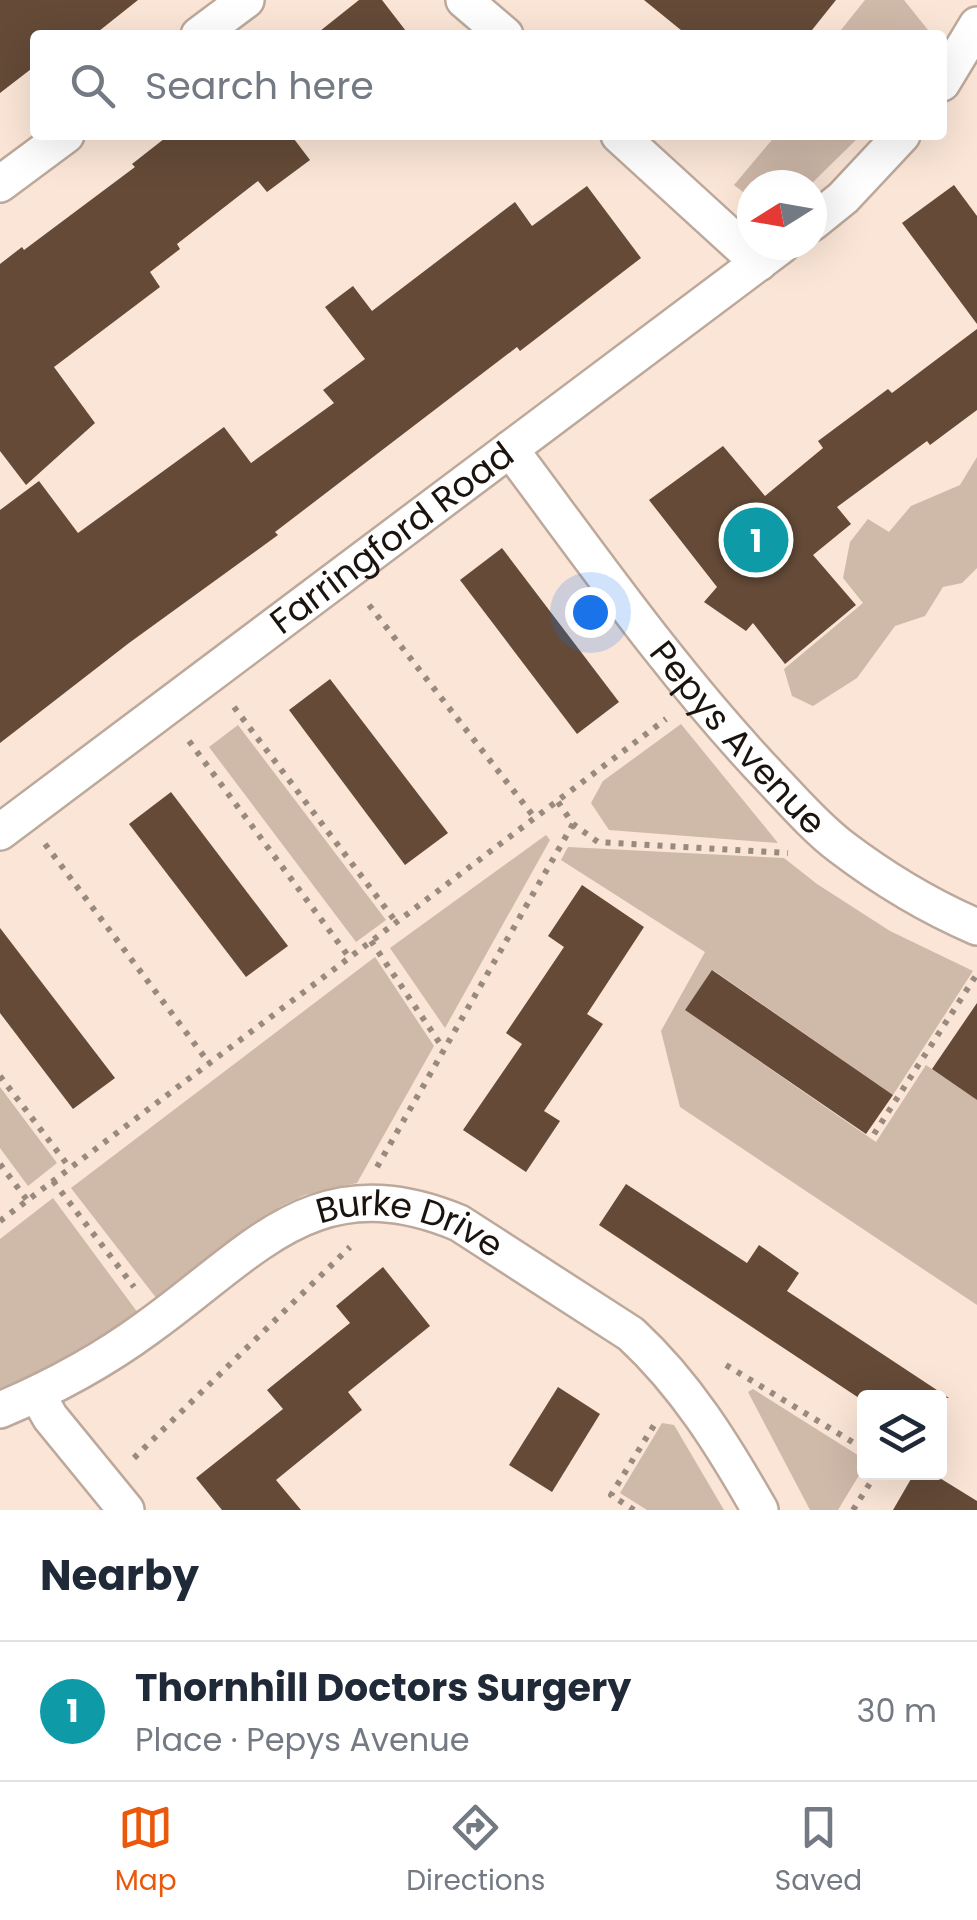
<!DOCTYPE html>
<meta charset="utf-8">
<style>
body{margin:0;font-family:Poppins,sans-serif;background:#f6f6f7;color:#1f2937}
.controls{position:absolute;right:30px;bottom:30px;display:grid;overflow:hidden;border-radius:10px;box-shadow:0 10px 40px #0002}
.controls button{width:90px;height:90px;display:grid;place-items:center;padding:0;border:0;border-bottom:2px solid #e0e1e3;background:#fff;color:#1f2937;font:50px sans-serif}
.compass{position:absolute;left:737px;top:170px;width:90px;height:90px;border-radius:50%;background:#fff;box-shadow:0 10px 40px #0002;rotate:259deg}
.you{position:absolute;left:590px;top:612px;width:35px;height:35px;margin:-25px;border:8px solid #fff;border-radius:50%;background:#1a73e8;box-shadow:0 0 0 15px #1a73e833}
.badge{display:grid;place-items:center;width:65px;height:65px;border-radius:50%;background:#ea580c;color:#fff;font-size:32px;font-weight:700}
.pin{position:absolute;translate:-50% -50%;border:5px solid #fff;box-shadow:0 2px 10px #0006}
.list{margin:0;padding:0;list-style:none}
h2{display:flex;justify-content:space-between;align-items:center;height:130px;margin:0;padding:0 40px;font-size:42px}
h2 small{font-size:32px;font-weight:400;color:#747a83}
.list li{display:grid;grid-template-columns:65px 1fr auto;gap:30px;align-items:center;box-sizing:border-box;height:140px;padding:0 40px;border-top:2px solid #e0e1e3}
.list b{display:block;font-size:38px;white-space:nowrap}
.list p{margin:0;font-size:32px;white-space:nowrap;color:#747a83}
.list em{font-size:32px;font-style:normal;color:#747a83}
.icon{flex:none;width:55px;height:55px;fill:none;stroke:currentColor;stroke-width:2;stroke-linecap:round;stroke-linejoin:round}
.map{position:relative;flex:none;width:977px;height:1510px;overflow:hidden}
.search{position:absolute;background:#fff;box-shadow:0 10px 40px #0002;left:30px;right:30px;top:30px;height:110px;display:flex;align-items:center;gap:25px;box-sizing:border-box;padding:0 35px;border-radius:10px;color:#747a83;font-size:38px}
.sheet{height:270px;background:#fff}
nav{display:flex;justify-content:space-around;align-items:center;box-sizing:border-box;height:140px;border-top:2px solid #e0e1e3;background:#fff;font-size:28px;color:#747a83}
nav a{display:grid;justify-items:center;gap:5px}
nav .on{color:#ea580c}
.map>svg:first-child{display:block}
.green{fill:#cfb9a9}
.building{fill:#644a37}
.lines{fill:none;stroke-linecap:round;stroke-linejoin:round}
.minor-casing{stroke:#bda99b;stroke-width:40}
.path{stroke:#998a7f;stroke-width:6;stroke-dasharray:5 8;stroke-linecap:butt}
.minor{stroke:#fff;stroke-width:35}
.labels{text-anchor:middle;stroke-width:10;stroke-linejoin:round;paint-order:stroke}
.street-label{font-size:35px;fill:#1a130e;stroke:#fdf5ef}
</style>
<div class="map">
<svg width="977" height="1510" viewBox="0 0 977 1510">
<rect width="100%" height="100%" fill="#fae5d6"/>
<!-- green -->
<g class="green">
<polygon points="865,0 904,0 932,35 837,35"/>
<polygon points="776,135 861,135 810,185 752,185 752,199 734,185"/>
<polygon points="977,457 977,568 962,583 943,587 925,616 895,626 857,678 813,706 792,696 784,669 863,603 843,578 850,542 868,519 889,532 911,506 960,485"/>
<polygon points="681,724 778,843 609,830 591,803 603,781"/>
<polygon points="238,725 386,920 356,942 209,747"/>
<polygon points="546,835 550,840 445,1028 390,948"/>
<polygon points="568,847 784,858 817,884 890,931 973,971 893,1095 713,970 685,1010 876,1142 926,1065 977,1100 977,1305 680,1107 661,1031 705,952 561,860"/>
<polygon points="375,957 434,1046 357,1183 305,1195 281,1206 157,1299 71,1188"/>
<polygon points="0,1087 57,1163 28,1186 0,1148"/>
<polygon points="53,1198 138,1313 79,1354 0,1391 0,1239"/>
<polygon points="753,1389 864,1459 864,1467 838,1510 810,1510 748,1392"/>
<polygon points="662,1423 674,1425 724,1510 647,1510 620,1493"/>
</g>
<!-- building -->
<g class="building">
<polygon points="0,0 138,0 94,35 35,35 35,66 0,93"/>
<polygon points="359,0 382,0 409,35 315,35"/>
<polygon points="644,0 836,0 808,35 687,35"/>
<polygon points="169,135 291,135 310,160 267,192 258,181 177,244 180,249 150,272 160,287 54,367 95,423 26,485 0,451 0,264 22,247 24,250 135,167 132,164"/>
<polygon points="954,185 977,216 977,324 902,223"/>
<polygon points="587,186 641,258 520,351 517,347 275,532 278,535 129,643 0,743 0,510 39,481 78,533 224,427 251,463 334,403 323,390 365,359 325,307 353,286 372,311 515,202 532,226"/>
<polygon points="977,329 977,410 930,445 927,441 837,507 851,524 813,555 856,605 785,664 753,623 746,631 704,602 717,587 649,500 723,446 765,496 823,448 818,441 888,389 892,393"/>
<polygon points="502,548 619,702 577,734 460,580"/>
<polygon points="330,679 448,833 405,865 289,710"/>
<polygon points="171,792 288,946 246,977 129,824"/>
<polygon points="582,885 644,927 587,1014 603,1024 544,1111 560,1121 526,1172 463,1130 522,1044 506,1033 564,947 548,936"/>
<polygon points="0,928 115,1078 73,1109 0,1013"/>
<polygon points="712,970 893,1095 866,1134 685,1010"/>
<polygon points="977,1003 977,1100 932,1069"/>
<polygon points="626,1184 747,1263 759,1245 799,1273 787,1291 949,1398 859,1398 779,1345 599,1225"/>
<polygon points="383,1267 430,1326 348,1392 362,1410 276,1480 301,1510 222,1510 196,1478 283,1409 267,1390 350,1323 336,1306"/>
<polygon points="558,1387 600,1414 552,1492 509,1465"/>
<polygon points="915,1472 930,1472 977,1501 977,1510 893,1510"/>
</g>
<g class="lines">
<defs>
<g id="minor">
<polyline points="464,0 505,35"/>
<polyline points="199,35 246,0"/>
<polyline points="942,83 977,25"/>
<polyline points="619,135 759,263"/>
<polyline points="0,184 66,135"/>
<polyline points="812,223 843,198 902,135"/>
<path id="s1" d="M510,449c83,111 164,227 260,328 22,23 44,49 70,69 42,32 88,60 137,81"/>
<path id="s2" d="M0,832l782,-587"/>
<polyline points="37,1394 50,1417 126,1510"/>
<path id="s3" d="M0,1410c52,-22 102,-49 147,-82 107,-76 168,-165 312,-105l172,111c55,51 92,111 129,176"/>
</g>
</defs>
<!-- minor casing -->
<use href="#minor" class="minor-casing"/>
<!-- path -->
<g class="path">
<polyline points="369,605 534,817"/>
<polyline points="234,707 396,922"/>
<polyline points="189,741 349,957"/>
<polyline points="558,802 573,824 598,842 788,853"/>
<polyline points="45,844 209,1063"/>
<polyline points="371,941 443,1048"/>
<polyline points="0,1076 70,1168"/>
<polyline points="874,1134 977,974"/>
<polyline points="0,1164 27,1200"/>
<polyline points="377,1167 573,824"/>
<polyline points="53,1181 134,1287"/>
<polyline points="0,1221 666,719"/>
<polyline points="726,1365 864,1449"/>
<polyline points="134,1458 350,1247"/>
<polyline points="634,1510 611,1495 656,1422"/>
<polyline points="853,1510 877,1472"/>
</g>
<!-- minor -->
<use href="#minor" class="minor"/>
</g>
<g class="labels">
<!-- street labels -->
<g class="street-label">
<text dy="12" stroke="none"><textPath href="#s2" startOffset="490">Farringford Road</textPath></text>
<text dy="12" stroke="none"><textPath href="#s1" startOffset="368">Pepys Avenue</textPath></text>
<text dy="12" stroke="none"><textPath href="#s3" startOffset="472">Burke Drive</textPath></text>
</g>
</g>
</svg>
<div class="controls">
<button><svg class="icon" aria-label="layers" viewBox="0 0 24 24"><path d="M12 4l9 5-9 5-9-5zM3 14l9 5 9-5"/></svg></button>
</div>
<svg class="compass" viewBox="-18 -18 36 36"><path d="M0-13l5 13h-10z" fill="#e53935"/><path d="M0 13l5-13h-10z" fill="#747a83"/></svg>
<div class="you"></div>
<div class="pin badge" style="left:756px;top:540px;background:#0f9aa8">1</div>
<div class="search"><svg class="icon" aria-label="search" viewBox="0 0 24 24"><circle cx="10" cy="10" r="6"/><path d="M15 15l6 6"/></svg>Search here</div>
</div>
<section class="sheet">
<h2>Nearby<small></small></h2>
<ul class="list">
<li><span class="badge" style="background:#0f9aa8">1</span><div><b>Thornhill Doctors Surgery</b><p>Place · Pepys Avenue</p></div><em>30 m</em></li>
</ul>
</section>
<nav>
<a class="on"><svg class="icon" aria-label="map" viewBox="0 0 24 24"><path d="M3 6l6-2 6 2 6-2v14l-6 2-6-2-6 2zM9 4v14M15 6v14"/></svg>Map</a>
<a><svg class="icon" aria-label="directions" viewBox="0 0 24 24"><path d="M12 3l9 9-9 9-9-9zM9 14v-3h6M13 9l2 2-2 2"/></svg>Directions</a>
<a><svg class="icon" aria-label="saved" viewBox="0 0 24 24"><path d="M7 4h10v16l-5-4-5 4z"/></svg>Saved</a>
</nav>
